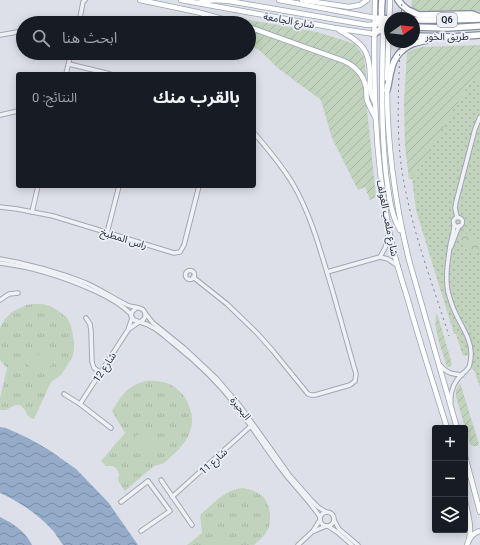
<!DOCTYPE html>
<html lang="ar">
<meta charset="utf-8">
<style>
body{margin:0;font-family:Roboto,"Noto Sans Arabic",sans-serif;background:#242831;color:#f1f3f6;direction:rtl}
.controls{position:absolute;right:12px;bottom:12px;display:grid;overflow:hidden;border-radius:4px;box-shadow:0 2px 10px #0003}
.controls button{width:36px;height:36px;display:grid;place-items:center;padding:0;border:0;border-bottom:1px solid #363941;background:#171b24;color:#f1f3f6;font:20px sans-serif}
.compass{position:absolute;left:384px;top:12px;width:36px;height:36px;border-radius:50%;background:#171b24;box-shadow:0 2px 10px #0003;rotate:75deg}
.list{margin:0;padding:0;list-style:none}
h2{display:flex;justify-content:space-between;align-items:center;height:52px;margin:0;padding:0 16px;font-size:17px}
h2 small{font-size:13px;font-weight:400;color:#9ea1a6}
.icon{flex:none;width:22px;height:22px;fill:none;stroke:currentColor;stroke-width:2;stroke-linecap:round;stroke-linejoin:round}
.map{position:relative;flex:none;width:480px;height:545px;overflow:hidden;direction:ltr}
.search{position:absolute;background:#171b24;box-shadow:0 2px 10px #0003;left:16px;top:16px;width:240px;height:44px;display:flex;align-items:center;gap:10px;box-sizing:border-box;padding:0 14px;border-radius:22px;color:#9ea1a6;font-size:15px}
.panel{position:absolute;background:#171b24;box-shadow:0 2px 10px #0003;left:16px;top:72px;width:240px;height:116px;border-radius:4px;direction:rtl}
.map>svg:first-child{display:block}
.grass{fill:url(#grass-dots)}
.forest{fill:url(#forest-crowns)}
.park{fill:url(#park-tufts)}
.garden{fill:url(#garden-furrows)}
.pitch{fill:#c1d2bd}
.water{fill:url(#water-waves)}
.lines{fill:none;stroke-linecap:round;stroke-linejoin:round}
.minor-casing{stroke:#a2a7b2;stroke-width:5.5}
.major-casing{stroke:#9ba3b4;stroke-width:6}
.highway-casing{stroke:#838c9f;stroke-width:8}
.minor{stroke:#f0f1f6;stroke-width:3.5}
.major{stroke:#fff;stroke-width:4.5}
.highway{stroke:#fff;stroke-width:5.5}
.rail{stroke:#757e92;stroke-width:1;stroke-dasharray:2 4;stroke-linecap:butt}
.labels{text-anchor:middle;stroke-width:3.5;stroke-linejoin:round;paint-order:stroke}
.shield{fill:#eceff5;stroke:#616776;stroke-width:1}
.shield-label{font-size:9px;font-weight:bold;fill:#252d3f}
.street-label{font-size:10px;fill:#252d3f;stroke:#eceff5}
</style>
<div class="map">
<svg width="480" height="545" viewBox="0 0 480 545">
<defs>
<pattern id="grass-dots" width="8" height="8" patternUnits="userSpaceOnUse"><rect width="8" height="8" fill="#c1d2bd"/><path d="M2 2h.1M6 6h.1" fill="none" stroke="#a6b5a4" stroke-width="1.8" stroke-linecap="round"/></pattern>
<pattern id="forest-crowns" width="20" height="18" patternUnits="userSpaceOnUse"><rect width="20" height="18" fill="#c1d2bd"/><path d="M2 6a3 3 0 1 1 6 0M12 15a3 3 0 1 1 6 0" fill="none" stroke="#a6b5a4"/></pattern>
<pattern id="park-tufts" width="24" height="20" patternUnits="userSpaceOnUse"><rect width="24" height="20" fill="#c1d2bd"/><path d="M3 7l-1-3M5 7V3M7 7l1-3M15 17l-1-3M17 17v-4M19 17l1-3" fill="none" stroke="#a6b5a4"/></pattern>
<pattern id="garden-furrows" width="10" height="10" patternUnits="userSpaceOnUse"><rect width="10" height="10" fill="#c1d2bd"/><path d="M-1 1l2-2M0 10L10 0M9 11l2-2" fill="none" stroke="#a6b5a4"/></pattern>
<pattern id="water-waves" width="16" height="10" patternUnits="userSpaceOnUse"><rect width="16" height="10" fill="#95abca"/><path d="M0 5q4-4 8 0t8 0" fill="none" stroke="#798ca5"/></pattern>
</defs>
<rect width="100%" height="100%" fill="#dde0e8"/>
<!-- grass -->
<polygon class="grass" points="475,75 462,96 471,81 480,77 480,387 474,370 467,365 468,364 469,355 463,356 456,334 454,334 416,210 412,179 427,154 425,153"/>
<!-- forest -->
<path class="forest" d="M463,233l10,3 7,5v9l-11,2c-6,-5 -9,-10 -8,-18z"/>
<!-- park -->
<g class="park">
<path d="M34,304h9l9,3 8,5 7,6 4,8 3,16v9l-2,7 -11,17 -10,7 -17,37c-9,-1 -8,-14 -16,-14 -6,-1 -8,6 -18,5v-12l7,-30 -7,-8v-32l5,-9 6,-6 7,-4 8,-4z"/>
<path d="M145,381c17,-1 28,2 39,15 3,4 5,10 7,16 4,18 -5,31 -18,43 -3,2 -6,6 -9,8 -4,2 -8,2 -11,4 -10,8 -19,16 -28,24l-6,-9 -1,-3 1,-5 -3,-6 -4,-2h-6l-5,-5 24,-28 -13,-22c10,-16 14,-24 33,-30z"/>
<path d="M242,488c18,2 29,12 28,31 0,4 -1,9 -3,12 -3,6 -9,10 -13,14h-67l15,-12 -2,-18c13,-11 24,-25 42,-27z"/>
</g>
<!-- garden -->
<g class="garden">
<polygon points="412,0 480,0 480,11 433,13 411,9"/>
<polygon points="227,16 317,32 355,44 364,57 366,75 367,109 376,197 370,200 365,187 358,190 332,138 321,100 279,69 258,49 249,46 249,23 226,23"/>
<polygon points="480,45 480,79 471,81 412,179 409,179 405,146 404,103 407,53 413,50 422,47"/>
<path d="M437,313l15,51 -2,3h-2l-2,-3c-3,-11 -15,-41 -9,-51z"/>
<polygon points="460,383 479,444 478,446 472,446 470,444 456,397 456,390"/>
</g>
<!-- pitch -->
<g class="pitch">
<polygon points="44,351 53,364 36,376 27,363"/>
<polygon points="156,432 159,447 138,451 136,435"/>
<polygon points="222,530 235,545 215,545 210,540"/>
</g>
<!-- water -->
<g class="water">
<path d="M0,427l6,1 22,10 21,12 27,19 32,33 30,43h-75c-3,-4 -6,-9 -9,-13 -12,-15 -37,-32 -54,-39z"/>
<path d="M0,517c14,7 25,14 32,28h-32z"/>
</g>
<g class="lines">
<defs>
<g id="minor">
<polyline points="79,23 83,2 85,0"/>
<polyline points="0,35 23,31"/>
<polyline points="69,64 110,74"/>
<polyline points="66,74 71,53"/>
<polyline points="0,115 18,111"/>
<polyline points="0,207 17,209 53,216 174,253 180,252 184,245 199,186"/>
<polyline points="32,212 38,186"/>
<polyline points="457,217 455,208 456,202 475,129 480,117"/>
<circle cx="458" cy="222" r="4.5"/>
<polyline points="107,233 119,186"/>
<polyline points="451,247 459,226"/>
<polyline points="380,257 385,248 389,232"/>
<path d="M0,259c30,5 58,13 86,24 14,6 27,15 41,22 5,2 10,2 15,4 5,4 4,10 -2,13l-6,-2 -3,-4 1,-4 4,-4"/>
<path d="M0,263c33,4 64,14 95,28 13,6 26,13 36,23"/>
<circle cx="190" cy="275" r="4.5"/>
<polyline points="327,272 380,257 388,259 398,266"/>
<path d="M193,277l34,27 30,29 16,18 35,43 3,1h4l35,-10 5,-4 1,-7c-8,-28 -16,-56 -24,-85 -11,-36 -20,-72 -39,-105 -11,-18 -25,-35 -39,-51"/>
<polyline points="0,300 9,294 18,293"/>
<polyline points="145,313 153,323 184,348 216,378 240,406 290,476 312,501 318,507 326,512"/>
<polyline points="86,318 90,324 91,331 92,362 94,368 100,372"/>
<path d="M140,322c13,3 22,12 33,21 24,19 46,40 64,64 16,21 29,42 45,63 12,16 27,30 38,47"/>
<polyline points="129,329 139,322"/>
<path d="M440,365c7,8 11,9 22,10"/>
<polyline points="64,394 80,404 111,428"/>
<path d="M451,402c-1,-11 4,-21 11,-28 3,-2 5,-4 7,-7 1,-3 2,-8 2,-12 1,-15 -10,-29 -16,-43 -3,-6 -5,-13 -7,-20 -3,-16 0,-31 2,-46 1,-7 4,-14 4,-21"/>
<polyline points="80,404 128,330 132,318"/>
<polyline points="161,480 192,525"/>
<polyline points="172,497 252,425"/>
<polyline points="121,502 148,481 170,511 141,531"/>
<circle cx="327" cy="519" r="7"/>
<polyline points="334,520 339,529 358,545"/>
<polyline points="328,526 337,532 352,545"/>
<polyline points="313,531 320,520"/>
<polyline points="298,545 312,532 326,526"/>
</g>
<g id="major">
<polyline points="140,0 197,12 237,23"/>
<polyline points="181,0 335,28 374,34"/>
<polyline points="279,0 375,18"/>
<polyline points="302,0 349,7 360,5 367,0"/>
<path d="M375,0c-2,77 -1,154 14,230 4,24 12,47 19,70 12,43 26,85 39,128"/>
<polyline points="197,3 213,0 229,1 367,25 380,24 390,19"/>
<path d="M375,18l5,6 3,10c-1,47 -2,94 3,140 3,20 4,39 14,56"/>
<path d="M249,27l95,34c11,5 19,13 22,26 1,4 0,8 1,13 2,6 5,11 8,17"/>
<path d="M339,30c22,12 31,19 31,46 -1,10 0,18 5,27"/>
<polyline points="387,79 390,0"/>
<path d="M387,86c0,59 8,117 22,174l48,168"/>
<polyline points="465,456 480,512"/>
<path d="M465,501c3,14 7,25 4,39"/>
<path d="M467,545c2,-7 6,-12 13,-14"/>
</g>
<g id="highway">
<path d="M382,0c-1,12 -2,26 7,35"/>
<polyline points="398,0 402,5 408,10 419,15 472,14 480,17"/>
<polyline points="375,18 390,19"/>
<polyline points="414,20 450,20 480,19"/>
<polyline points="414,27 447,28 480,26"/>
<polyline points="374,34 382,28 390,27"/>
<polyline points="414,36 451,37 480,35"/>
<path d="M387,90c2,-7 2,-13 4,-19 2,-12 10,-22 21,-27 8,-3 16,-3 24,-8"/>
</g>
</defs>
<!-- minor casing -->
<use href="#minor" class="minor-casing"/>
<!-- major casing -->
<use href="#major" class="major-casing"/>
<!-- highway casing -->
<use href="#highway" class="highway-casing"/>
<!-- minor -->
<use href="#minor" class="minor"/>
<!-- major -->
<use href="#major" class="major"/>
<!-- highway -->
<use href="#highway" class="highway"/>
<!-- rail -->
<g class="rail">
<polyline points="401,18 402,0"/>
<path d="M400,42c-1,41 -4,81 1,122 8,59 30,115 48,172"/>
</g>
</g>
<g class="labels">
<!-- shield labels -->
<rect class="shield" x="437" y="13" width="20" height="14" rx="3"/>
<g class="shield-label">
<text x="447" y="23">Q6</text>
</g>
<!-- street labels -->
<g class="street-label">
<text transform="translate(289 20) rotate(10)" y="4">شارع الجامعة</text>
<text x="447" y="40">طريق الخور</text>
<text transform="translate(388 218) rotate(79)" y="4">شارع ملعب الغولف</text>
<text transform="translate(124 238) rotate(17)" y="4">راس المطبخ</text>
<text transform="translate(104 367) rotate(-57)" y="4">شارع 12</text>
<text transform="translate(241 408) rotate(52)" y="4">البحيرة</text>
<text transform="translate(213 461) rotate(-42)" y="4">شارع 11</text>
</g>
</g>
</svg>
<div class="controls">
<button>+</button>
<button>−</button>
<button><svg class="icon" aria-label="layers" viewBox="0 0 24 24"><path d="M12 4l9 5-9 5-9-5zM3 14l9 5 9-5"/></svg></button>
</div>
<svg class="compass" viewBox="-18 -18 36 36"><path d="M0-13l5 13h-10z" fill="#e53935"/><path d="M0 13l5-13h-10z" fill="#9ea1a6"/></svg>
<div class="search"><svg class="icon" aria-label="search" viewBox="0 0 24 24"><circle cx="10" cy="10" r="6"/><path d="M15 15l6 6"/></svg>ابحث هنا</div>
<section class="panel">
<h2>بالقرب منك<small>النتائج: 0</small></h2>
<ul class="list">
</ul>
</section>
</div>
